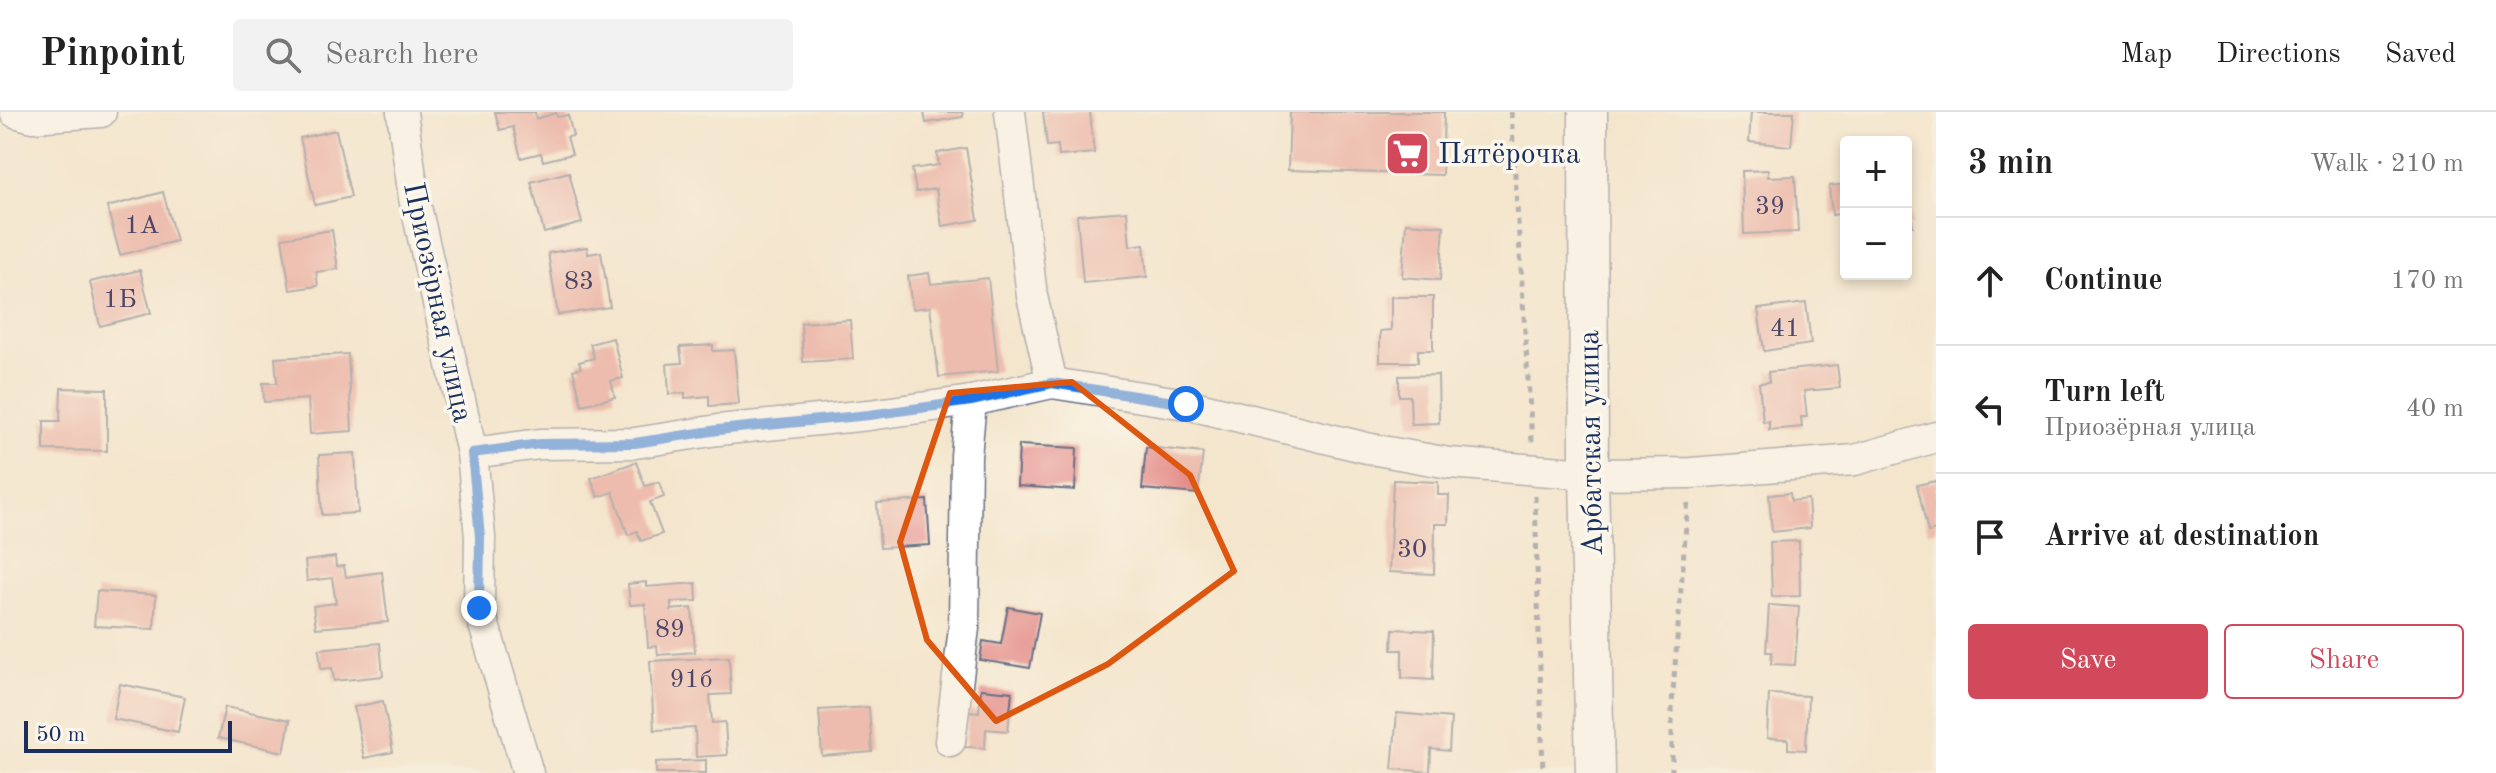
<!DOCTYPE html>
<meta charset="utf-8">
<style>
body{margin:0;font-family:"Old Standard TT",serif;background:#f2f2f2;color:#222}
.controls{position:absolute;right:24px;top:24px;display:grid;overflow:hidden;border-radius:8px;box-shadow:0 4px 12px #0003}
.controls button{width:72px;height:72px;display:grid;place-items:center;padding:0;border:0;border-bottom:2px solid #e0e0e0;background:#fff;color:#222;font:40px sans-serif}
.scale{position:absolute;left:24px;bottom:20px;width:208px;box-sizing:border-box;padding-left:8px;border:4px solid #1b2f5e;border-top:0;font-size:22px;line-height:28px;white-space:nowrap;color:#1b2f5e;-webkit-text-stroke:6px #fbf7ec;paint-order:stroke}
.stop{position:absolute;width:24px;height:24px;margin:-18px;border:6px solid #1a73e8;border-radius:50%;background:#fff}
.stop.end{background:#1a73e8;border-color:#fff;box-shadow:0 2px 8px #0008}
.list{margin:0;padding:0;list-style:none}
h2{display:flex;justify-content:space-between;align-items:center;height:104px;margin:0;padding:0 32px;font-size:34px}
h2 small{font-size:26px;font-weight:400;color:#767676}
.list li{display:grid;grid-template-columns:52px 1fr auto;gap:24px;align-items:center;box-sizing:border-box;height:128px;padding:0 32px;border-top:2px solid #e0e0e0}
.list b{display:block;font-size:30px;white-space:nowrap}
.list p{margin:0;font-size:26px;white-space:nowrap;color:#767676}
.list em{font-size:26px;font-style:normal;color:#767676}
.actions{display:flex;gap:16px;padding:24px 32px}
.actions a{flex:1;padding:18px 0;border:2px solid #d1495b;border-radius:8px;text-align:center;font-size:28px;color:#d1495b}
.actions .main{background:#d1495b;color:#fff}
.icon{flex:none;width:44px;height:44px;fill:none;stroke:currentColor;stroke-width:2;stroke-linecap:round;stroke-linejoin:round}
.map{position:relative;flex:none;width:1936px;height:661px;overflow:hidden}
header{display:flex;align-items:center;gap:48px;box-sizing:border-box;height:112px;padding:0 40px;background:#fff;border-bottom:2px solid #e0e0e0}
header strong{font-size:38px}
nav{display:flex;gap:44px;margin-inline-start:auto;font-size:28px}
.search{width:560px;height:72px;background:#f2f2f2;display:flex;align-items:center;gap:20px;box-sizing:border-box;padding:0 28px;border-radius:8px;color:#767676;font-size:30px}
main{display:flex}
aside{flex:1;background:#fff}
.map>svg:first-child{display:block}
.building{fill:#e48b87}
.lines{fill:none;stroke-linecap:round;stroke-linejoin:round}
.minor-casing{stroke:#676f85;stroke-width:33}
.major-casing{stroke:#676f85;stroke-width:41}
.path{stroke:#676f85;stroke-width:5;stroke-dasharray:6 6;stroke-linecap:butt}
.minor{stroke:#fff;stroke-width:30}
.major{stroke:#fff;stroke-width:38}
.route{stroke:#1a73e8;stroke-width:10}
.marked{fill:none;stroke:#de5710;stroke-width:6;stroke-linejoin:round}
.labels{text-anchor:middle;stroke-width:7;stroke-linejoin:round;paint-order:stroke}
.number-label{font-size:26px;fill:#4d4668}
.poi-label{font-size:30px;fill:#1b2f5e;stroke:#fbf7ec;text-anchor:start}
.street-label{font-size:30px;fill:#1b2f5e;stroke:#fbf7ec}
</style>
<header>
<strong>Pinpoint</strong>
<div class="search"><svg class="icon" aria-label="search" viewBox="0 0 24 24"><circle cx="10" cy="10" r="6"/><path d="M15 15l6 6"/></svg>Search here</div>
<nav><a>Map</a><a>Directions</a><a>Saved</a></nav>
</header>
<main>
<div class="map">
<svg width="1936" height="661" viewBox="0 0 1936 661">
<rect width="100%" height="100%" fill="#fbf7ec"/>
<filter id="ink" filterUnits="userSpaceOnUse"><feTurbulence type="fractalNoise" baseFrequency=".0125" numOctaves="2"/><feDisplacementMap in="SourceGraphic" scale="16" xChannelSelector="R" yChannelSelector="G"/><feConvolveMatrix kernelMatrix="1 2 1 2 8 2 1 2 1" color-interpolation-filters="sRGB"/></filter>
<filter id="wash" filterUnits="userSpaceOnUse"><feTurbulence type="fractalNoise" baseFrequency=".006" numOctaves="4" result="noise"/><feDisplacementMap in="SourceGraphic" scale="32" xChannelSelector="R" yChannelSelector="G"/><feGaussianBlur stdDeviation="1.8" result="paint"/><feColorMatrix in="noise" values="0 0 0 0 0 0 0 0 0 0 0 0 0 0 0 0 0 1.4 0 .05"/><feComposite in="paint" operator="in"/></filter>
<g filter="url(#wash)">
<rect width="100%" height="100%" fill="#f4e6cd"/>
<g id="blocks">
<!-- building -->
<g class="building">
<polygon points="495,0 535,0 536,7 556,1 557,5 568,3 573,24 567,25 572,42 543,49 541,41 521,46 513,15 500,18"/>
<polygon points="924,0 962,0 963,5 926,11"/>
<polygon points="1043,0 1090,0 1094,41 1059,44 1058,33 1047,34"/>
<polygon points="1290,0 1444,0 1442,63 1288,58"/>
<polygon points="1751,0 1794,0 1791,34 1749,30"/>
<polygon points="336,18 351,85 315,93 300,26"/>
<polygon points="966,36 978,108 942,114 936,77 916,80 912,57 939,53 937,41"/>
<polygon points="1768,58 1768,65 1795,64 1798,120 1744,122 1742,59"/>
<polygon points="569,60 582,111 544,121 531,70"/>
<polygon points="1846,72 1846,101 1832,103 1829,74"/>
<polygon points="163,80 176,129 120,143 107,95"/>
<polygon points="1127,99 1130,134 1144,132 1147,165 1083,171 1077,103"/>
<polygon points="1906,101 1911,101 1913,114 1906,114"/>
<polygon points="1406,111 1444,114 1440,168 1402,165"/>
<polygon points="332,118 338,157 316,160 318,174 290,178 282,126"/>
<polygon points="587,135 588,142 601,140 610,195 558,203 548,141"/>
<polygon points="140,158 151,201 100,214 90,170"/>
<polygon points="929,161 931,172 988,166 998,259 939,265 930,195 912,197 908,164"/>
<polygon points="1391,185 1433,185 1433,238 1418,238 1418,250 1380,250 1380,219 1391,218"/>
<polygon points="1806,191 1811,232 1764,239 1758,197"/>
<polygon points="850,208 853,247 803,250 801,211"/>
<polygon points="613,226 623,266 611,269 615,285 582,293 573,258 581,256 579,250 594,246 590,232"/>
<polygon points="713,233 713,239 734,238 739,292 709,294 709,284 685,286 685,281 669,282 667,252 682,251 680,235"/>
<polygon points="348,242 352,319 310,322 308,287 264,290 263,271 277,271 275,246"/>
<polygon points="1837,253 1840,276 1804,279 1807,305 1801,305 1802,315 1769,318 1769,309 1763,310 1759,271 1769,270 1768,260"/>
<polygon points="1438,263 1439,311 1411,312 1410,284 1399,284 1399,264"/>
<polygon points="61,276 107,277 107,339 44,338 44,309 60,309"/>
<polygon points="1019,333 1077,336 1075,378 1017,374"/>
<polygon points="1146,335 1203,341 1198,382 1142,377"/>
<polygon points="355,341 358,401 322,403 319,343"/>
<polygon points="636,350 645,374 659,370 664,385 650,390 662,422 641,429 637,419 628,423 613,380 598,385 591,366"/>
<polygon points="1393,368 1438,370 1438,383 1449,383 1448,412 1435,412 1434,462 1389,460"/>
<polygon points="1936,369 1936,418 1928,420 1917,373"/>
<polygon points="1790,381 1791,389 1808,387 1810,416 1772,420 1769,383"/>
<polygon points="927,388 930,433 880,436 877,391"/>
<polygon points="1799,429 1800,484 1772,485 1770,430"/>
<polygon points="335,445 336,455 344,454 346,465 382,460 388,510 316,516 313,494 336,491 332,466 307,469 305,449"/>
<polygon points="646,470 646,475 696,471 697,489 671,490 671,498 692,496 695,540 658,543 657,534 648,535 645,492 630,493 628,472"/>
<polygon points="97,479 156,483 154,517 94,514"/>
<polygon points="1769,493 1799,495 1795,553 1771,552 1772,540 1766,540"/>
<polygon points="1008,495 1040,501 1030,556 980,548 983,529 1001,532"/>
<polygon points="1393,517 1434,519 1433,568 1402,566 1402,538 1392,538"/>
<polygon points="380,531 383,564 334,569 332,556 321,557 319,537"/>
<polygon points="729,545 731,582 710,583 712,611 725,610 727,643 696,645 695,616 654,618 650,549"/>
<polygon points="120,572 185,585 178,620 113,607"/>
<polygon points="981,577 1012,580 1008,619 986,617 985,636 965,635 968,599 979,600"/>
<polygon points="1769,582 1808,584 1806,638 1788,637 1788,627 1767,626"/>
<polygon points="383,589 393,640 364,646 354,595"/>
<polygon points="225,595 290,608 284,640 218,626"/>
<polygon points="869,595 872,640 822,644 819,598"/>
<polygon points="1397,601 1451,606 1449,639 1431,637 1430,660 1392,657"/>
<polygon points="706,648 706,661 656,661 656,650"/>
</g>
</g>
</g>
<g filter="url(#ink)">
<use href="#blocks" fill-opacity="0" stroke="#676f85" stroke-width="2"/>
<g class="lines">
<defs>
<g id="minor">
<polyline points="15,0 33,5 101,0"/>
<polyline points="402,0 414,86 472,341 480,425 479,496 528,661"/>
<polyline points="1010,0 1032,184 1052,271"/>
<polyline points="472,341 540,332 635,331 718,318 869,303 971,289 1052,271 1186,292 1371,337 1449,351 1589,362 1691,361 1855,348 1936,325"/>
<polyline points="950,629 964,516 966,344 971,289"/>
</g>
<polyline id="major" points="1588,0 1589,362 1595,661"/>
</defs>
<!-- minor casing -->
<use href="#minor" class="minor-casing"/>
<!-- major casing -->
<use href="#major" class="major-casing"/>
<!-- path -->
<g class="path">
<polyline points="1511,0 1532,330"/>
<polyline points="1535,384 1543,661"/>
<polyline points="1672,661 1672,592 1688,387"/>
</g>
<!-- minor -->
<use href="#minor" class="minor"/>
<!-- major -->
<use href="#major" class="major"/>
</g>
</g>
<g class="lines" filter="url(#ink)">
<!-- route -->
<polyline class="route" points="479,496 480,425 472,341 540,332 635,331 718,318 869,303 971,289 1052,271 1186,292"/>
</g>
<!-- marked area -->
<path d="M0 0H1936V661H0ZM1072,270l118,93 44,96 -126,93 -112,57 -69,-81 -27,-98 50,-149z" fill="#f4e6cd" fill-opacity=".55" fill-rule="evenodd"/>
<path class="marked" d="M1072,270l118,93 44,96 -126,93 -112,57 -69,-81 -27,-98 50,-149z"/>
<!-- icons -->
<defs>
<symbol id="supermarket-square" viewBox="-11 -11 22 22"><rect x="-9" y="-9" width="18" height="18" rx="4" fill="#d1495b" stroke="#fbf7ec"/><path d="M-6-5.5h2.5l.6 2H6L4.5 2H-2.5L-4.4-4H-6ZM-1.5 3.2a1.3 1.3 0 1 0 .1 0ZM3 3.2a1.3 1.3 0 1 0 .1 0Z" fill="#fff"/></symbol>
</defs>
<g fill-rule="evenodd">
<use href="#supermarket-square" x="1382" y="16" width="51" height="51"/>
</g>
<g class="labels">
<!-- number labels -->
<g class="number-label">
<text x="1770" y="102">39</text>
<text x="142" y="121">1А</text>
<text x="579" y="177">83</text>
<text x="120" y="195">1Б</text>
<text x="1785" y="224">41</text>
<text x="1412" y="445">30</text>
<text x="670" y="525">89</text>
<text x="691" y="575">91б</text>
</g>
<!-- poi labels -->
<g class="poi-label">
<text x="1438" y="51">Пятёрочка</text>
</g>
<!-- street labels -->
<g class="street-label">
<text transform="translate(439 190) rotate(78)" y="10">Приозёрная улица</text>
<text transform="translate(1590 331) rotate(-91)" y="10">Арбатская улица</text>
</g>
</g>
</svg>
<div class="controls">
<button>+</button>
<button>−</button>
</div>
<div class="scale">50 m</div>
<div class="stop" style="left:1186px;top:292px"></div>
<div class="stop end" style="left:479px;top:496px"></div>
</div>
<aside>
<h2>3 min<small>Walk · 210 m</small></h2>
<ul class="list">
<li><svg class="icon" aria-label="ahead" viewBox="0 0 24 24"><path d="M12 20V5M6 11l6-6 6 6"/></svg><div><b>Continue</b></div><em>170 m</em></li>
<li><svg class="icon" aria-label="left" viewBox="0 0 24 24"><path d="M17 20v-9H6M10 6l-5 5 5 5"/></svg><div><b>Turn left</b><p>Приозёрная улица</p></div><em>40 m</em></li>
<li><svg class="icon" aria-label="arrive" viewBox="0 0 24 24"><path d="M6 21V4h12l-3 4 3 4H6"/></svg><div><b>Arrive at destination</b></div></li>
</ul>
<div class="actions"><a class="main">Save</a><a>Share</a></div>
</aside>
</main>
